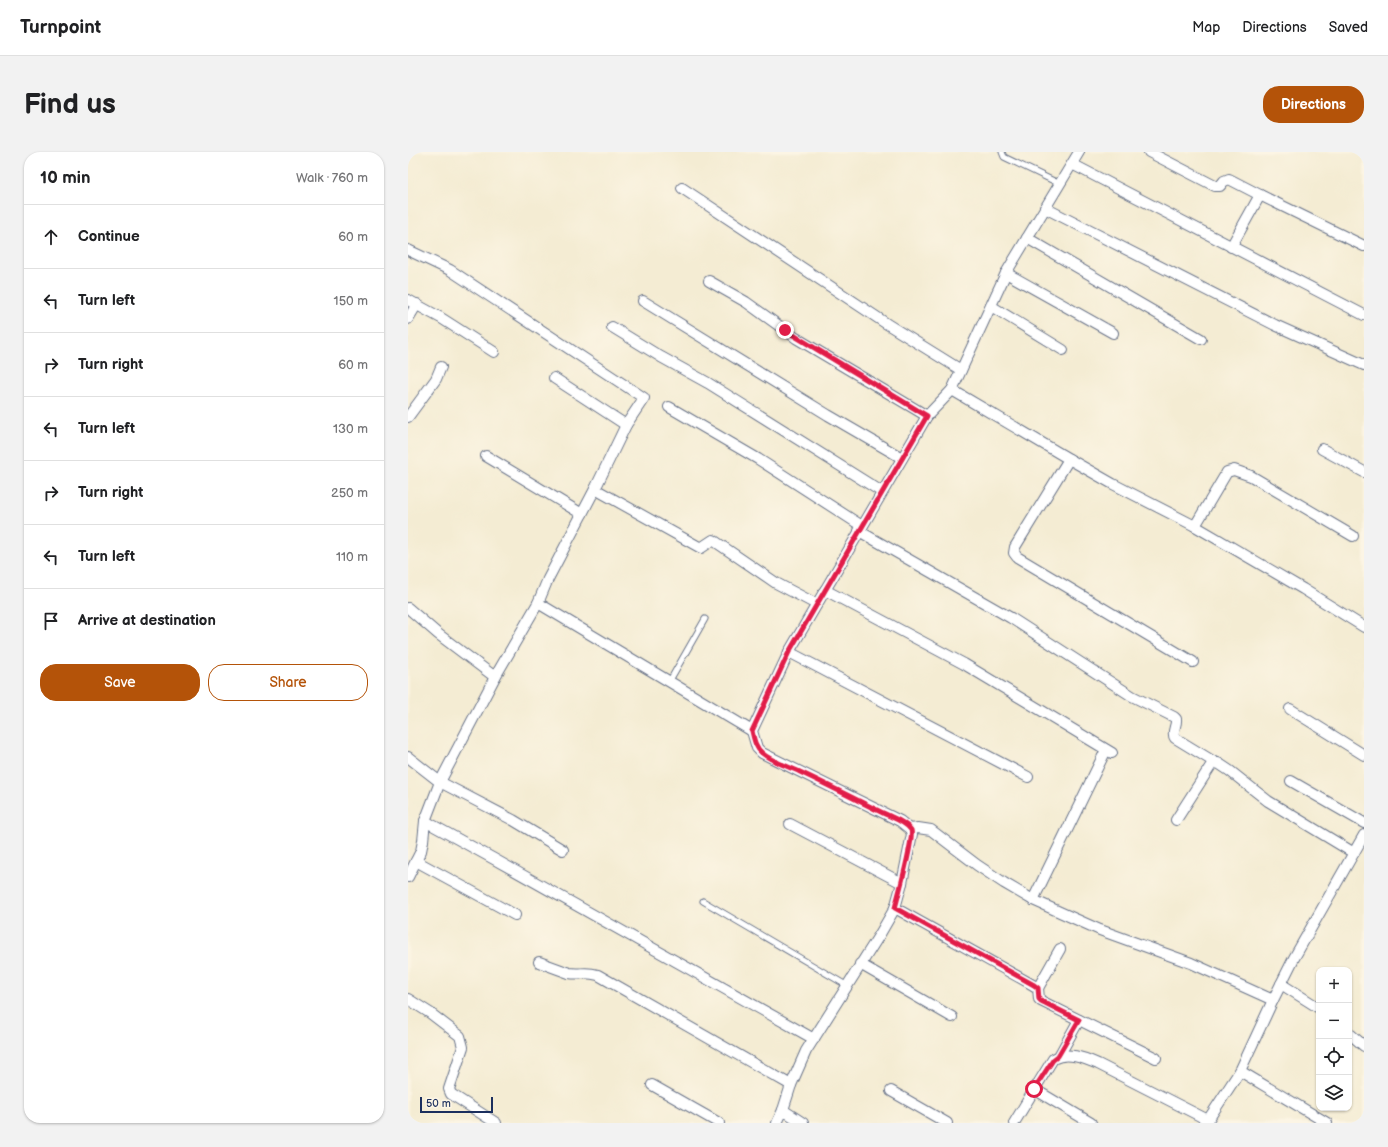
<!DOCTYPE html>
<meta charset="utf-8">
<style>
body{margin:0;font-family:"Balsamiq Sans",sans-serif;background:#f2f2f2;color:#202124}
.controls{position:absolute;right:12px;bottom:12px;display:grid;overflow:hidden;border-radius:8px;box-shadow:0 1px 3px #0004}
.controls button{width:36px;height:36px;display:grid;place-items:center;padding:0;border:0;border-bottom:1px solid #e0e0e0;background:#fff;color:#202124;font:20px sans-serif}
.scale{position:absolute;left:12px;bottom:10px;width:73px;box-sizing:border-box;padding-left:4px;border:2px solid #1b2f5e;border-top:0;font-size:11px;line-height:14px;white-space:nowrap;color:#1b2f5e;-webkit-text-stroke:3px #fcf5e5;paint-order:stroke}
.stop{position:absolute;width:12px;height:12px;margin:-9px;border:3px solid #e11d48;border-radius:50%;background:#fff}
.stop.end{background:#e11d48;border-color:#fff;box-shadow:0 1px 4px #0008}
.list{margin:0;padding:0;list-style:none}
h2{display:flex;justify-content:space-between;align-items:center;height:52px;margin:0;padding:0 16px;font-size:17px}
h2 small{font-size:13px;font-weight:400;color:#757577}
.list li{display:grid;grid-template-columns:26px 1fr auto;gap:12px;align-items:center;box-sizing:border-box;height:64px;padding:0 16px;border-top:1px solid #e0e0e0}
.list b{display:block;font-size:15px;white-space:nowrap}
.list em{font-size:13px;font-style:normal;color:#757577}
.actions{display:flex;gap:8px;padding:12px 16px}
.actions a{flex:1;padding:9px 0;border:1px solid #b45309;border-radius:16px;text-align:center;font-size:14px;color:#b45309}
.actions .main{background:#b45309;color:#fff}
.icon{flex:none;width:22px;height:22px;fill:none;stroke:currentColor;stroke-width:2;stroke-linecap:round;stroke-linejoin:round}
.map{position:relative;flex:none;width:956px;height:971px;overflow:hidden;border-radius:16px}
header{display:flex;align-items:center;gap:24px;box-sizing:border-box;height:56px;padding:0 20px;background:#fff;border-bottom:1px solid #e0e0e0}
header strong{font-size:19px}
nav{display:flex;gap:22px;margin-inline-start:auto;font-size:14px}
.intro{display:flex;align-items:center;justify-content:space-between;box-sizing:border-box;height:96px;padding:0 24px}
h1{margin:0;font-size:28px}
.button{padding:10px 18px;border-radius:16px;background:#b45309;color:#fff;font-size:14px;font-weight:700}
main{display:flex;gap:24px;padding:0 24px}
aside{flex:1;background:#fff;border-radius:16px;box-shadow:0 1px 3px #0004}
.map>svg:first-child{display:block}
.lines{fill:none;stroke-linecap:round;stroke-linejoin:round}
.service-casing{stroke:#677187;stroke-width:7}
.minor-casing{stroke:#677187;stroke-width:12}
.service{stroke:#fff;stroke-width:5}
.minor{stroke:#fff;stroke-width:10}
.route{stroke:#e11d48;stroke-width:5}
</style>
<header>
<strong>Turnpoint</strong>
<nav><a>Map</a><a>Directions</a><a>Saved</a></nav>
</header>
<div class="intro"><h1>Find us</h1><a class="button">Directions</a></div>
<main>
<aside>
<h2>10 min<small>Walk · 760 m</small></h2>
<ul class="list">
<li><svg class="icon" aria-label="ahead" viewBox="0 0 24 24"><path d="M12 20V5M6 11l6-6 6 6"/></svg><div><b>Continue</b></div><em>60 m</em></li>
<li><svg class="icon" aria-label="left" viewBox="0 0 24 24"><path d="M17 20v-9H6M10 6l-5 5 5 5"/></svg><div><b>Turn left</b></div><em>150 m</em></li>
<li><svg class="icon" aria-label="right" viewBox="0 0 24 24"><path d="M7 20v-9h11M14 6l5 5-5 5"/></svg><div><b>Turn right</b></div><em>60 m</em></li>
<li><svg class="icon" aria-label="left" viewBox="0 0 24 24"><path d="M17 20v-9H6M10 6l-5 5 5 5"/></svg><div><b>Turn left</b></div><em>130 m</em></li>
<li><svg class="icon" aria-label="right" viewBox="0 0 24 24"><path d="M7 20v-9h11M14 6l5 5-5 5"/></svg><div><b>Turn right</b></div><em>250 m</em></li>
<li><svg class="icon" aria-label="left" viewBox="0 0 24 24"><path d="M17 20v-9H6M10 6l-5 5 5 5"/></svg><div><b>Turn left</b></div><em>110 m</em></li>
<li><svg class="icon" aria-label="arrive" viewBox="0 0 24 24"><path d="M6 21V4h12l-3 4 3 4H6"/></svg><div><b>Arrive at destination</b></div></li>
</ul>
<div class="actions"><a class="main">Save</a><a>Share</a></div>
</aside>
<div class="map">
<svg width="956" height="971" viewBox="0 0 956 971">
<rect width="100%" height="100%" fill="#fcf5e5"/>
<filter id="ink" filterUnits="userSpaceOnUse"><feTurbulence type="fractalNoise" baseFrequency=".025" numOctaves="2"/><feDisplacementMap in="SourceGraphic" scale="8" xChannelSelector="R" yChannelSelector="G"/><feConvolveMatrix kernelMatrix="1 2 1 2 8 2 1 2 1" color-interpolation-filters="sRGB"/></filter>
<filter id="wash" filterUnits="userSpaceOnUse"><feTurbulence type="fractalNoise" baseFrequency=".012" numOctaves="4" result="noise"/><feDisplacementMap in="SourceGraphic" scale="16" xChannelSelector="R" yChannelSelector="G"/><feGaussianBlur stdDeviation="0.9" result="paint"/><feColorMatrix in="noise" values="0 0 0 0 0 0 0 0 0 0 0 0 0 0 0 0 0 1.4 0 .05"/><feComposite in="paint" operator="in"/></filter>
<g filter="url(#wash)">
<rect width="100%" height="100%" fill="#f4ecd3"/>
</g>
<g filter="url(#ink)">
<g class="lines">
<defs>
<g id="service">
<polyline points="594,0 596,5 652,32"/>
<polyline points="261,530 297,467"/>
<polyline points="295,749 438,833"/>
</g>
<g id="minor">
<polyline points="741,0 807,34 812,34 816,29 821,27 852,43"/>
<polyline points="664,12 956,163"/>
<polyline points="274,36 479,172 553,218"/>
<polyline points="637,56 867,173 956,213"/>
<polyline points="619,86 793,187"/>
<polyline points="823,95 852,43 956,94"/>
<polyline points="0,98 42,118 236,246 218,273 187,337 293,396 305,388 368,431 408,452"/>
<polyline points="598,121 705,181"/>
<polyline points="301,129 338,150 388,186 519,264"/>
<polyline points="0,148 33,166 86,200"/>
<polyline points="235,149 420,263 494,306"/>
<polyline points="583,154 655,198"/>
<polyline points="0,167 9,152"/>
<polyline points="204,175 253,205 300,231 474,340"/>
<polyline points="146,226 218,273"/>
<polyline points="544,238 598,121 671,0"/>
<polyline points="261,255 350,307 454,374"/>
<polyline points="0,265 28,227 33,215"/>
<polyline points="914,297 956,320"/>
<polyline points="78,304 174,362"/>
<polyline points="661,307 607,395 606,401 609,405 785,510"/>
<polyline points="787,374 819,320 826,318 843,324 945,384"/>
<path d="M451,379l152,87 121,78 42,21 2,2c1,7 -5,13 -1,19l41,25"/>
<polyline points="417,438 556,512 704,601"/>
<polyline points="130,451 344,579"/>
<polyline points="0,456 30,482 87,525"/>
<polyline points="381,500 620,625"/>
<polyline points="882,557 956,603"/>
<polyline points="0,605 32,630 105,668 155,698"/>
<polyline points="883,629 956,671"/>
<polyline points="768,668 802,615 804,612 810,611 822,619 860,649 946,701"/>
<polyline points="17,669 86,707 406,887"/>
<polyline points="382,672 494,731"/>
<polyline points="502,677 510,676 523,678 569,713 596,731 625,748 692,778 783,811 865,848"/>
<polyline points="8,709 107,763"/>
<polyline points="0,725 13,699 15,689 17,669 32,630 87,525 130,451 140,427 187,337"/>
<polyline points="625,748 698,598"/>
<polyline points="487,756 625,833 630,836 631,847 633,849 748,906"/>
<path d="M131,810l30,11c12,2 16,-2 29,2l193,110"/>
<polyline points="452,812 544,865"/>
<polyline points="873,832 911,856"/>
<polyline points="630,836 652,797"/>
<polyline points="0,847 22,861 52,884 55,895 41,937 43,942 88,971"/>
<polyline points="941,881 956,894"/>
<polyline points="651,904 671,868"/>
<polyline points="832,919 919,971"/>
<polyline points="244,933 311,971"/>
<polyline points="626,937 683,971"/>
<polyline points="483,939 539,971"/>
<polyline points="375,958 395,971"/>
<polyline points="369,971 375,958 383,933 398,899 472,782 487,756 494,731 504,682 502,677 492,669 354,601 349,596 344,579 381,500 519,264 544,238 661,307 705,332 787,374 895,437 956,475"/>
<path d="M606,971l39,-64c14,-8 31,-1 45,5l110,56"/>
<polyline points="798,971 832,919 865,848 886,806 956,683"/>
</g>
</defs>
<!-- service casing -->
<use href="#service" class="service-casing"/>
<!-- minor casing -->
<use href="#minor" class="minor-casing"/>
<!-- service -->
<use href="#service" class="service"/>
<!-- minor -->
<use href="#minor" class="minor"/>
</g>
</g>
<g class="lines" filter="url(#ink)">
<!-- route -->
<path class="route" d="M377,178l142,86 -138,236 -37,79c2,8 3,16 10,22 10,9 26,13 38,19 28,13 55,27 83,41 8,4 23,9 28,17 3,7 -13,67 -16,78l139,77 4,3 1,11 2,2 38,19 -21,36 -5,4 -19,29"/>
</g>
</svg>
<div class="controls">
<button>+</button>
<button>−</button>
<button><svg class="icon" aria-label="locate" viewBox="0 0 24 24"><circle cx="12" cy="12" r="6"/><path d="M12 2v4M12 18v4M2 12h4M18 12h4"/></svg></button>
<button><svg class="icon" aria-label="layers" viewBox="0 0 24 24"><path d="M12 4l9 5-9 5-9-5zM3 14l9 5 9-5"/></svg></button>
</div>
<div class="scale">50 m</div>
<div class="stop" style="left:626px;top:937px"></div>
<div class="stop end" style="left:377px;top:178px"></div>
</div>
</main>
